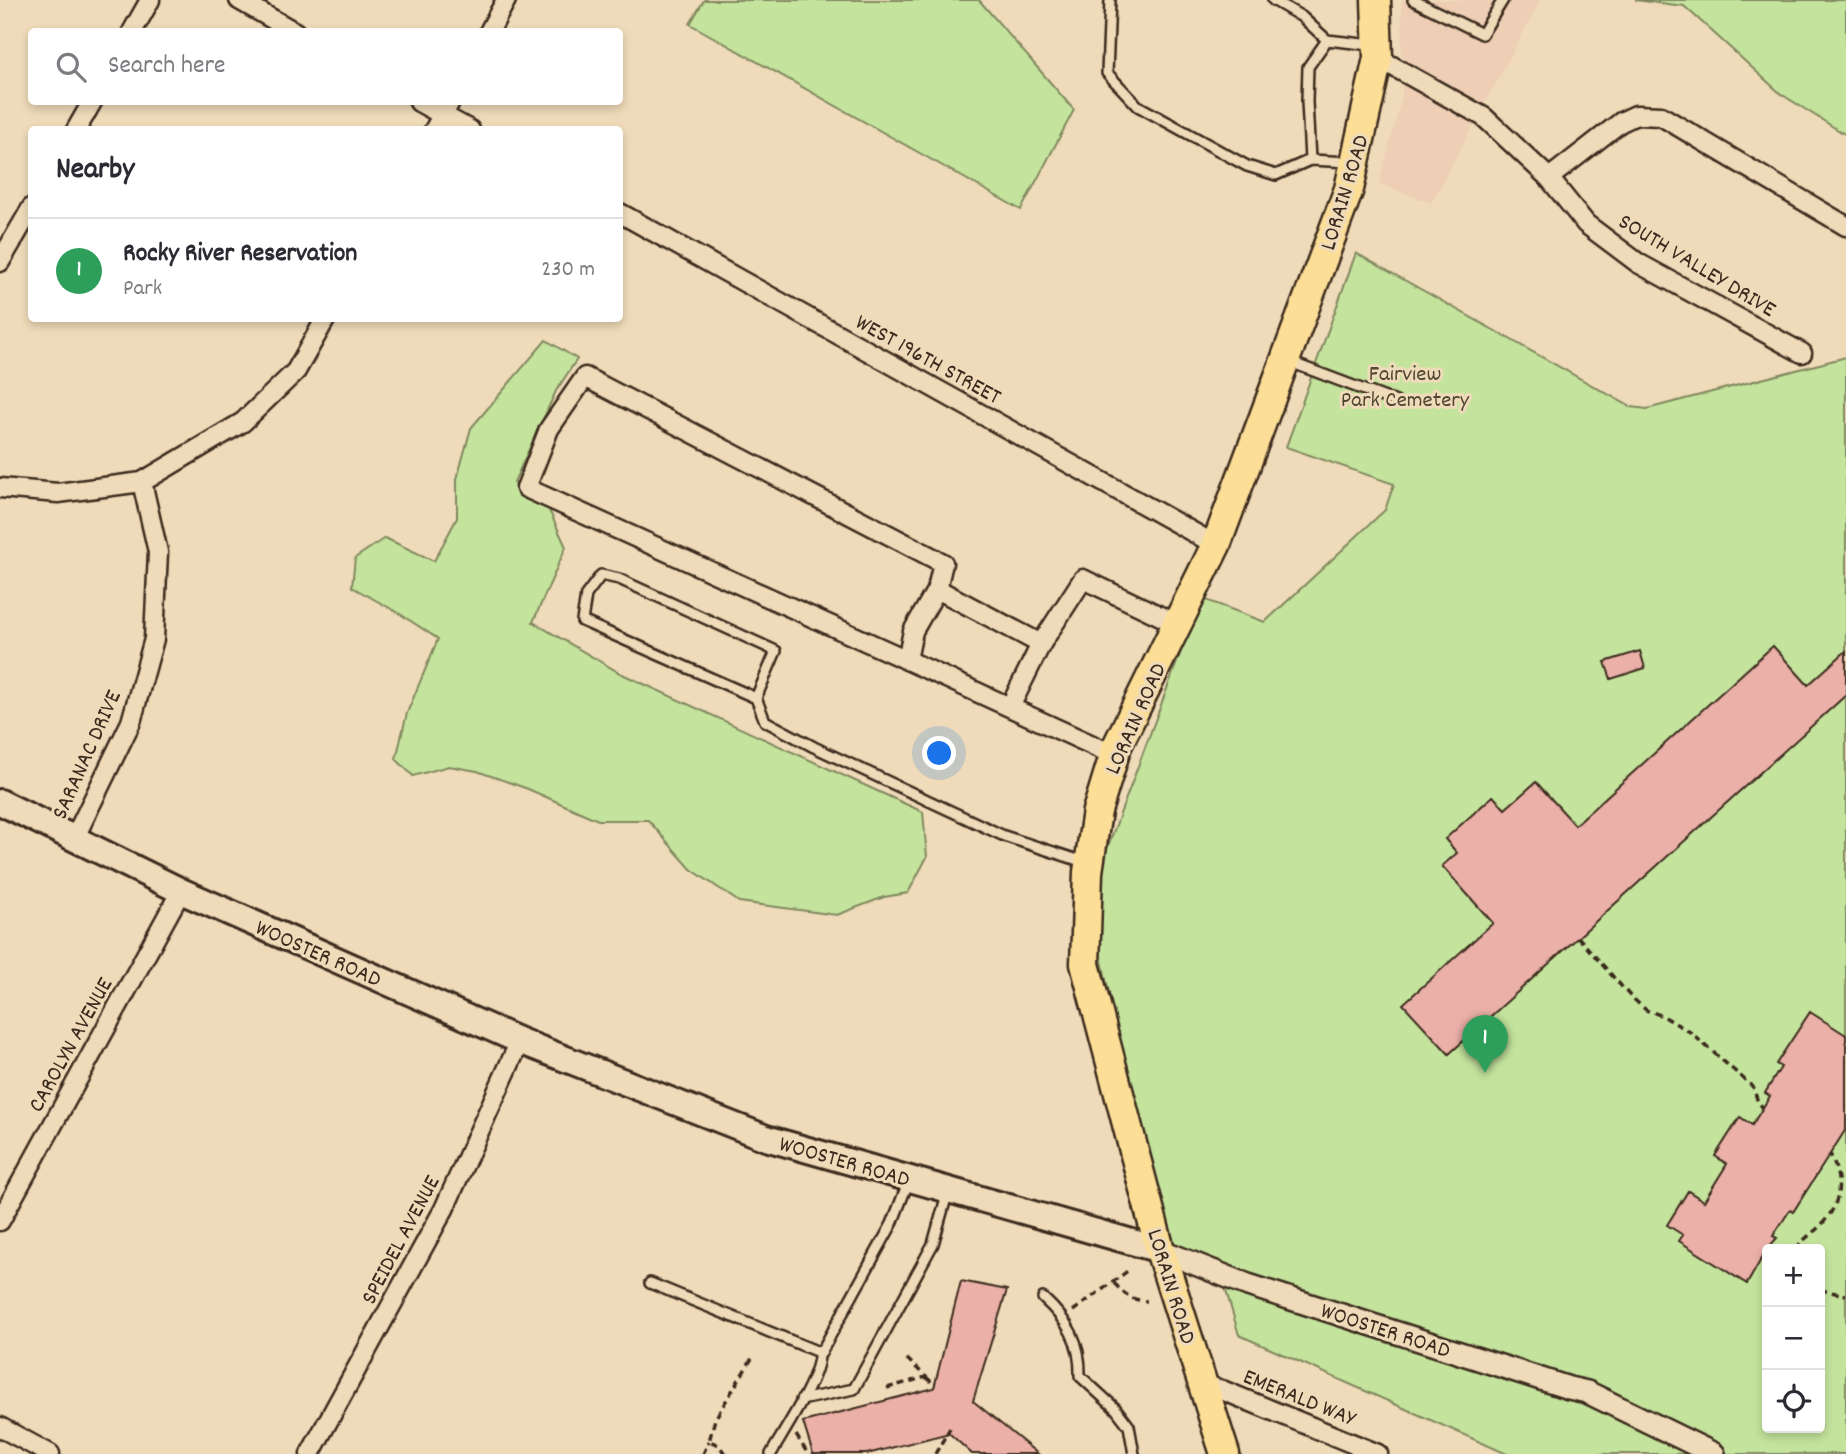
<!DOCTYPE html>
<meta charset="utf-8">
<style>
body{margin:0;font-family:Dekko,sans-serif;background:#f7f7f7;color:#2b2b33}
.controls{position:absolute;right:21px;bottom:21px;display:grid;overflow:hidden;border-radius:7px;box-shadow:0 4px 10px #0003}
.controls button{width:63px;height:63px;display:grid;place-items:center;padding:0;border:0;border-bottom:2px solid #e1e1e2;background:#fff;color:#2b2b33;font:35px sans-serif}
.you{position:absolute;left:940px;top:754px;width:24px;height:24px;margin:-18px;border:5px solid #fff;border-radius:50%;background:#1a73e8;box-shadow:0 0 0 10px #1a73e833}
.badge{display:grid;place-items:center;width:46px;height:46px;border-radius:50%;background:#c8321e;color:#fff;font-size:23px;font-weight:700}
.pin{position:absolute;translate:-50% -58px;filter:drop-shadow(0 2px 4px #0008)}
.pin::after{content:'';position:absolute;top:37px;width:24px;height:21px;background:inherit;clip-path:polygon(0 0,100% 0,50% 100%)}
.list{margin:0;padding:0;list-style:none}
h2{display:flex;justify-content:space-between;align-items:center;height:91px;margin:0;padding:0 28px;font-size:30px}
h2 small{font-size:23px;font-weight:400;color:#7c7c81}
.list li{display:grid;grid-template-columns:46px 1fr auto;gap:21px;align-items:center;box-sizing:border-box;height:105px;padding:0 28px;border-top:2px solid #e1e1e2}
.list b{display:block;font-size:26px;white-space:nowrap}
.list p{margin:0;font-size:23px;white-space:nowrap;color:#7c7c81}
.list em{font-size:23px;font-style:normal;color:#7c7c81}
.icon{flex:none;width:38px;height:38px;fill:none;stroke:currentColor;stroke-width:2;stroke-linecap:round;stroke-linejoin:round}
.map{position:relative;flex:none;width:1846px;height:1454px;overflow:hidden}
.search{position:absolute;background:#fff;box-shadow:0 4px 10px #0003;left:28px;top:28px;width:595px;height:77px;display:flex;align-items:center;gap:18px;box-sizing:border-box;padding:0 24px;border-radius:7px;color:#7c7c81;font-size:26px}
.panel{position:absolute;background:#fff;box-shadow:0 4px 10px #0003;left:28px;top:126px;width:595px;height:196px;border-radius:7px}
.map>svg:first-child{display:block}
.built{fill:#eeceb4}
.green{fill:#c4e49d;stroke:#80875e;stroke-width:2;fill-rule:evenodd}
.building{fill:#ebb0a8;stroke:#3b2a1e;stroke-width:2}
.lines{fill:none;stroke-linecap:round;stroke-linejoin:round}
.service-casing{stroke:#3b2a1e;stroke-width:14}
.minor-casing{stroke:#3b2a1e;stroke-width:23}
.tertiary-casing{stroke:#3b2a1e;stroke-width:26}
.secondary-casing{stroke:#3b2a1e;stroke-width:30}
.primary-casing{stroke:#3b2a1e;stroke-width:33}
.path{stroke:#3b2a1e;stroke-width:3.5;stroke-dasharray:7 5;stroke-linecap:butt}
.service{stroke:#efdbb9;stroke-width:9}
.minor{stroke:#efdbb9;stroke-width:18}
.tertiary{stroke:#efdbb9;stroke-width:21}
.secondary{stroke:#efdbb9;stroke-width:24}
.primary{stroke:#fcde96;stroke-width:28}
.labels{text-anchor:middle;stroke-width:6;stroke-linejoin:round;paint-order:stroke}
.street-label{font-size:23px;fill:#3b2a1e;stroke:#efdbb9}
.park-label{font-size:23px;fill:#504631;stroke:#efdbb9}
</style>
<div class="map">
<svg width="1846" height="1454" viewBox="0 0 1846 1454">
<rect width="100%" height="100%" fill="#efdbb9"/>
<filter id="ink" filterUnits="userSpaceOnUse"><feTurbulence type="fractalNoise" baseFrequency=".0143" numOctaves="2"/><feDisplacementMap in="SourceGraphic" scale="14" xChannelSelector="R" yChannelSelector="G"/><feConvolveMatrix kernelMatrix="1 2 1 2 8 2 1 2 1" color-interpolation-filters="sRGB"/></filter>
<g filter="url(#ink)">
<!-- built -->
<polygon class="built" points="1402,0 1541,0 1431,203 1379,184 1402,97"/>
<!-- green -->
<g class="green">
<polygon points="704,0 979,0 1074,110 1021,210 690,24"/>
<polygon points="1635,0 1846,0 1846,135 1781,94 1684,6"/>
<path d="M1356,253l275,154 16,2 199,-52v1097h-339l-268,-119 -20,-68 -58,-19 -72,-351 112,-299 64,24 120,-112 9,-26 -108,-37zM1767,1249h53v179h-53z"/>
<polygon points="546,340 577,359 556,391 514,482 549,510 566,547 533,622 620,673 923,812 927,857 908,893 884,897 837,915 739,902 691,869 648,820 598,820 528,789 477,771 449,766 413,776 396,759 407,713 438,639 397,612 352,587 355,558 385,538 434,561 457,518 457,479 471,428"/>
</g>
<!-- building -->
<g class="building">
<polygon points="1773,646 1808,685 1846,651 1846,695 1449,1054 1403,1004 1493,923 1442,866 1457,853 1445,839 1493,796 1505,809 1536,782 1575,825"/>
<polygon points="1640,651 1645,668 1611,679 1605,662"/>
<polygon points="1810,1012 1846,1035 1846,1129 1793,1212 1790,1210 1773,1236 1777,1238 1767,1249 1747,1284 1679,1241 1683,1235 1667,1225 1688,1191 1704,1201 1727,1164 1715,1156 1740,1117 1752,1125 1770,1096 1765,1093 1781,1067 1776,1064"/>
<polygon points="961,1281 1007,1290 973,1401 1038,1454 972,1454 949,1433 867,1454 813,1454 803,1422 934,1388"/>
</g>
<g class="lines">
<defs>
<g id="service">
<polyline points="1110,0 1107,73 1138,106 1247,166 1276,175 1310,160 1350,162"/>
<polyline points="1273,0 1302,17 1327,40 1372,45"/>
<polyline points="1413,0 1482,34 1503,0"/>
<polyline points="1310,160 1307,101 1308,67 1327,40"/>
<polyline points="1290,362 1396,402"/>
<polyline points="756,698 776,651 619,579 601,575 586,595 582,621 756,698 765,721 814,747 1004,836 1084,862"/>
<polyline points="650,1283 821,1353"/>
<path d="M1043,1298c25,23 38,44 37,78l36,33 13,17 5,28"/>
<polyline points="801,1400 854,1389 933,1244 948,1191"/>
<path d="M771,1454c13,-23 47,-74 48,-98l73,-132 17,-44"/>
</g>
<g id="minor">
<polyline points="239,0 295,32"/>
<polyline points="132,32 150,0"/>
<polyline points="489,32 506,0"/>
<polyline points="1378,58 1484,117 1549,178 1586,224 1638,263 1802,353"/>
<polyline points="419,102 470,130"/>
<polyline points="76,130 92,102"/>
<polyline points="434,130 450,102"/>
<polyline points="1549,178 1621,122 1636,115 1661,116 1846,226"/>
<polyline points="620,213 1216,545"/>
<polyline points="0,262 32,207"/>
<polyline points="0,488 58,493 142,482 243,422 296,371 326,318"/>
<polyline points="1041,644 1083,579 1177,624"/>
<polyline points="907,660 526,488 549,429 585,377 943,563 937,589"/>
<polyline points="1010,707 1041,644 937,589 913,631 907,660 1114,755"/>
<polyline points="74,839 131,722 154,639 158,552 142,482"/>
<polyline points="0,1221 181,891"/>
<polyline points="1204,1385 1222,1390 1378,1454"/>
<polyline points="0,1427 50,1454"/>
<polyline points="310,1454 444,1209 520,1041"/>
</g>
<polyline id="tertiary" points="1160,1250 1248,1285 1569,1388 1587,1392 1714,1454"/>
<polyline id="secondary" points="0,802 181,891 520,1041 766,1138 1160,1250"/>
<polyline id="primary" points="1225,1454 1160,1250 1085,964 1088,872 1097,811 1117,746 1216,545 1349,189 1378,58 1376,0"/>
</defs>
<!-- service casing -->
<use href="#service" class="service-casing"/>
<!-- minor casing -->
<use href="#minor" class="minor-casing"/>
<!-- tertiary casing -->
<use href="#tertiary" class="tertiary-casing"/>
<!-- secondary casing -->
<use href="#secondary" class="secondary-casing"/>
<!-- primary casing -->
<use href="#primary" class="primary-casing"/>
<!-- path -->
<g class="path">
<polyline points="1578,937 1630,996 1646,1010 1663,1016 1690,1032 1753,1087 1758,1102 1763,1108"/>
<path d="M1796,1249c7,-10 16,-15 24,-23 22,-22 23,-45 10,-72"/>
<path d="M1114,1283c11,12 17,17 33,18"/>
<polyline points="1820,1290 1846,1295"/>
<polyline points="1073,1311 1129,1270"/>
<polyline points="926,1377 934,1384"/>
<polyline points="887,1388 926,1377 905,1357"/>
<polyline points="796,1435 808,1454"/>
<polyline points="703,1454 709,1441"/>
<polyline points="725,1454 719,1445 709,1441 715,1419 754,1355"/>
<polyline points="935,1454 950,1428"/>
</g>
<!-- service -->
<use href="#service" class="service"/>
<!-- minor -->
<use href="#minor" class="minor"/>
<!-- tertiary -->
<use href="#tertiary" class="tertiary"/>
<!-- secondary -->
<use href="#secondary" class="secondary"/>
<!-- primary -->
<use href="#primary" class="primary"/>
</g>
</g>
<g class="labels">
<!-- street labels -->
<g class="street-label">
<text transform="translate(1343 192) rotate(-73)" y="8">LORAIN ROAD</text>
<text transform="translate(1698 264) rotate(31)" y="8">SOUTH VALLEY DRIVE</text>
<text transform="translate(929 358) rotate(29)" y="8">WEST 196TH STREET</text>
<text transform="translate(1134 718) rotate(-66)" y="8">LORAIN ROAD</text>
<text transform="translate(85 754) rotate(-66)" y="8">SARANAC DRIVE</text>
<text transform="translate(319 952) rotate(24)" y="8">WOOSTER ROAD</text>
<text transform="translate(69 1044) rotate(-61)" y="8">CAROLYN AVENUE</text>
<text transform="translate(845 1160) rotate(16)" y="8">WOOSTER ROAD</text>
<text transform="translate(399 1239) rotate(-62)" y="8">SPEIDEL AVENUE</text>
<text transform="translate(1173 1286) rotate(73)" y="8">LORAIN ROAD</text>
<text transform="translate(1386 1329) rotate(18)" y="8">WOOSTER ROAD</text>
<text transform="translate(1300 1396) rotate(22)" y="8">EMERALD WAY</text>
</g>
<!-- park labels -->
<g class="park-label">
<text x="1405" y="380">Fairview<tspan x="1405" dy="26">Park Cemetery</tspan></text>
</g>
</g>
</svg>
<div class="controls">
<button>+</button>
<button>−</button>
<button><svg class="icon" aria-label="locate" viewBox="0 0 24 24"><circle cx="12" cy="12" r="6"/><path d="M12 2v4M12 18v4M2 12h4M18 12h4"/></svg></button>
</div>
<div class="you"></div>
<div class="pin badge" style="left:1485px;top:1073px;background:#2e9e5b">1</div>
<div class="search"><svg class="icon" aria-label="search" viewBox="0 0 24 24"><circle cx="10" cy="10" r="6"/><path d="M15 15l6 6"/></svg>Search here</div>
<section class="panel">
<h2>Nearby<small></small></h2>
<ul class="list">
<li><span class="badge" style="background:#2e9e5b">1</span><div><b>Rocky River Reservation</b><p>Park</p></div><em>230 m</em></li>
</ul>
</section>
</div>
